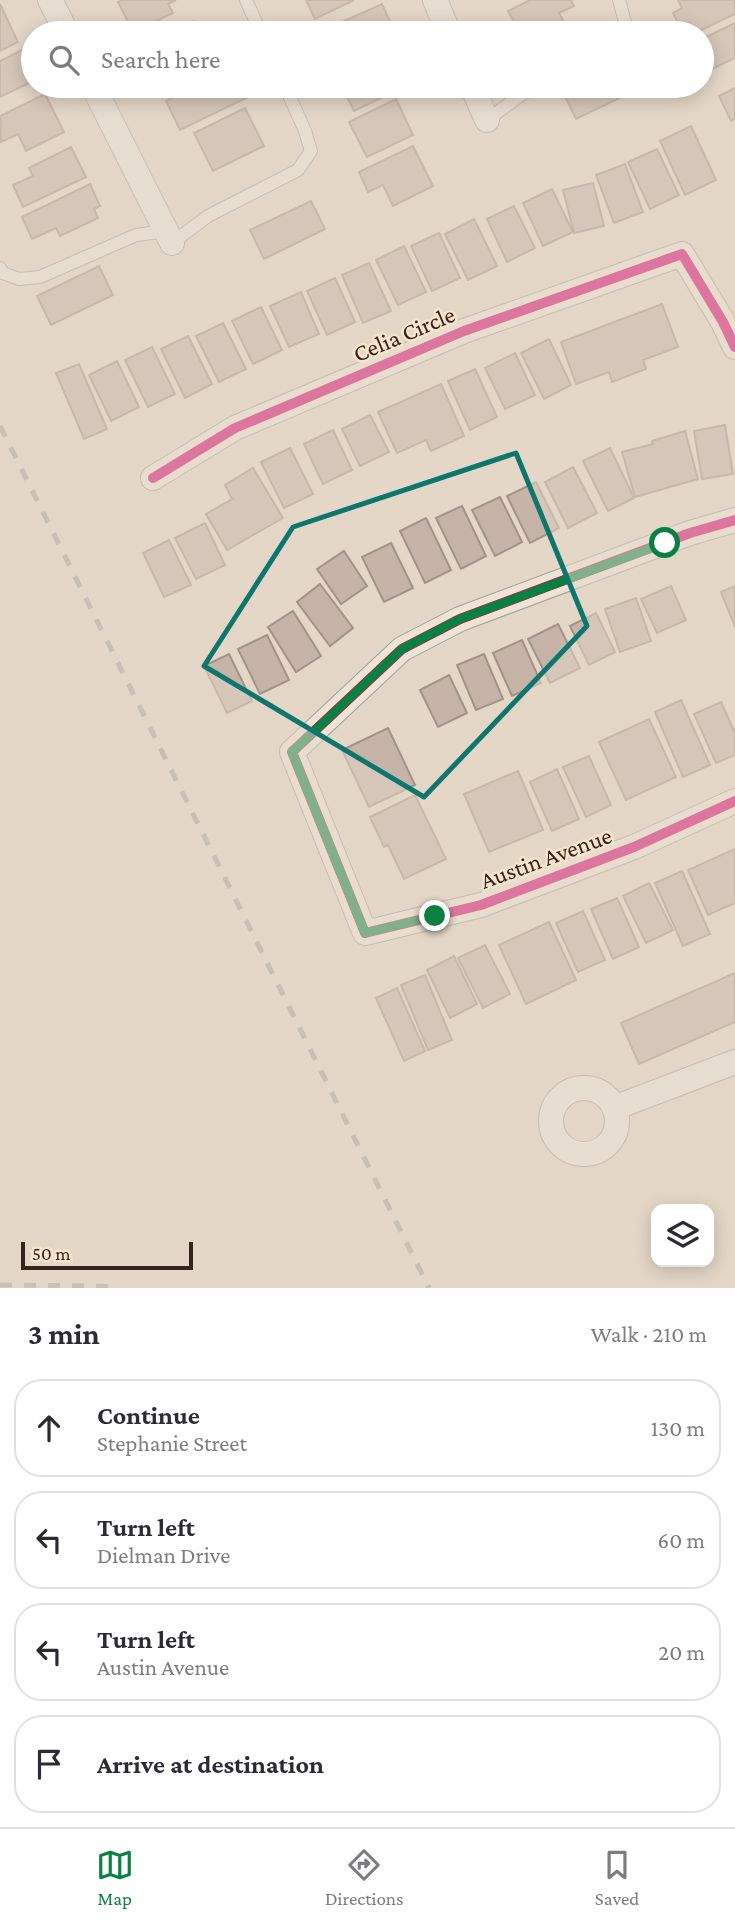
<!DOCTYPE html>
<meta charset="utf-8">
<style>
body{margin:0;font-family:"Crimson Pro",serif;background:#f7f7f7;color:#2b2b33}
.controls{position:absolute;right:21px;bottom:21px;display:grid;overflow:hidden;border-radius:14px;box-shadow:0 4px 18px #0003}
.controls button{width:63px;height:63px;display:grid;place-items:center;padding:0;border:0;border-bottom:2px solid #e1e1e2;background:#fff;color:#2b2b33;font:35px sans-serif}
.scale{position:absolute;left:21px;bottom:18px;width:172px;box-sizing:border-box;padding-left:7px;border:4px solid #36241b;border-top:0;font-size:19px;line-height:24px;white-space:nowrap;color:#36241b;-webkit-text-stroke:5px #f6e4cd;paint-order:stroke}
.stop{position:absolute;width:21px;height:21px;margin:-16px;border:5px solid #0b8043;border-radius:50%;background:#fff}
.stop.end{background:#0b8043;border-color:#fff;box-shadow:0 2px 7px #0008}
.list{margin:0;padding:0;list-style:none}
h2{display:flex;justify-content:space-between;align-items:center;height:91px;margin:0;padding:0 28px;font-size:30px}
h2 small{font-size:23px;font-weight:400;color:#7c7c81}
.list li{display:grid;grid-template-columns:46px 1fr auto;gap:21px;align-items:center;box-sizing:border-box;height:98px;margin:0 14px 14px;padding:0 14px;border:2px solid #e1e1e2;border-radius:28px}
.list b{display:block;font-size:26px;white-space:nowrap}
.list p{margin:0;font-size:23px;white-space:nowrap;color:#7c7c81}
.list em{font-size:23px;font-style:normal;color:#7c7c81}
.icon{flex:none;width:38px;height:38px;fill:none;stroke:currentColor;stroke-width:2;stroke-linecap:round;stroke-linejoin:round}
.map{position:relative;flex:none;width:735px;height:1288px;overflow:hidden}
.search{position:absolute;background:#fff;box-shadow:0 4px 18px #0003;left:21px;right:21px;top:21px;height:77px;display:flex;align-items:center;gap:18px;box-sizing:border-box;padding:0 24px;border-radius:38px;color:#7c7c81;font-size:26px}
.sheet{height:539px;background:#fff}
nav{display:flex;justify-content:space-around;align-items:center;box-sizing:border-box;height:98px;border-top:2px solid #e1e1e2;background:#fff;font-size:19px;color:#7c7c81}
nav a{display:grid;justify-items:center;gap:4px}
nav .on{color:#0b8043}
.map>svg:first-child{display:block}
.building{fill:#c7b4a9;stroke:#a49288;stroke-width:2}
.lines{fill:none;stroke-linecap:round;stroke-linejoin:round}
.service-casing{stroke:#a99d92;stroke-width:14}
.minor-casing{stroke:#a99d92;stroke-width:26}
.service{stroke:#ebe4db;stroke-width:12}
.minor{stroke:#ebe4db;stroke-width:24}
.rail{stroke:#aaa39c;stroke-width:5;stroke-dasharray:12 12;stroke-linecap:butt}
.cycleway-casing{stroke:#f6e4cd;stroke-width:15}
.cycleway{stroke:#d6006c;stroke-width:10}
.route{stroke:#0b8043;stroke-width:9}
.marked{fill:none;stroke:#0f766e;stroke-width:5;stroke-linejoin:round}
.labels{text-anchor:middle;stroke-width:5;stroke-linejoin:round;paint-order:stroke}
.street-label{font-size:24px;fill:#36241b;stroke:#f6e4cd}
</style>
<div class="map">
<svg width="735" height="1288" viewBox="0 0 735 1288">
<rect width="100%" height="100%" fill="#e4d7c8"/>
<!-- building -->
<g class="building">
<polygon points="122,0 176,0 168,4 173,13 133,32 118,2"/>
<polygon points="306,0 354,0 315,19"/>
<polygon points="530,0 571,0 574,6 559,13 567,28 556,33 520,33 508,11"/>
<polygon points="678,0 735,0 735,14 695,33 683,33 673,13 682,8"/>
<polygon points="0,4 18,42 0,51"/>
<polygon points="382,4 395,33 331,33 336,31 333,26"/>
<polygon points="194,21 200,33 170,33"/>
<polygon points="735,23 735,58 702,74 702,39"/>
<polygon points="22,50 33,72 33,81 0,97 0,61"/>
<polygon points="197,86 213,86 214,87 217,86 242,86 248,97 180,130 166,101"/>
<polygon points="342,86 406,86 354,111"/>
<polygon points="570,86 634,86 636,90 576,119 562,90"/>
<polygon points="735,88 735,119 731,121 719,96"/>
<polygon points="45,94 64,132 26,151 18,134 1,142 0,116"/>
<polygon points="396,99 413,135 367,157 349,122"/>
<polygon points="245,108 264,146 213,171 194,133"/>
<polygon points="691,126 716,180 685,195 660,141"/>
<polygon points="413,146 433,186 393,206 383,185 368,192 359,172"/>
<polygon points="71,147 86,177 23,207 13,185 33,176 29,168"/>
<polygon points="657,149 679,195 650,209 628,162"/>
<polygon points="625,164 643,212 614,223 596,175"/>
<polygon points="593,183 604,226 574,233 563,190"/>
<polygon points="90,184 100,206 94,209 98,218 60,236 56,228 32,239 22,217"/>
<polygon points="552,189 573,232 543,246 523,203"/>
<polygon points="311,201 325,229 264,259 250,230"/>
<polygon points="514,206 535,248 507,262 487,219"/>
<polygon points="474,219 497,266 468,280 445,234"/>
<polygon points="439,233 460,278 432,291 411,246"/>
<polygon points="404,246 426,292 398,305 376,260"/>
<polygon points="369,263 391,311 363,323 342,275"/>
<polygon points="99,266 113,295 51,325 37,296"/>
<polygon points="335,278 355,322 327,335 307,291"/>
<polygon points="301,292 319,334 289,347 270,306"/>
<polygon points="662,304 678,347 643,360 646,369 612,382 609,372 576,384 561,342"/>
<polygon points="261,307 282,350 253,364 232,321"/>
<polygon points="223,323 246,369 219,382 196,336"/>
<polygon points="188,336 212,384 185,398 161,349"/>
<polygon points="549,339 571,385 544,399 521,353"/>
<polygon points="152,347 175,394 148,407 125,360"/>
<polygon points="515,353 535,395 505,409 485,368"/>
<polygon points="117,361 139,407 111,421 89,375"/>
<polygon points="79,364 107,429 84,439 56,373"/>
<polygon points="475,369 497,417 470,430 448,381"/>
<polygon points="441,384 464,436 431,451 426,440 397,453 378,412"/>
<polygon points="370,415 389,452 360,466 342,429"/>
<polygon points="725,425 733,474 702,479 694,431"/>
<polygon points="333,430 352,470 323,484 304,444"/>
<polygon points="685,431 698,479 635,497 622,452 653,444 652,441"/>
<polygon points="290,448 313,494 284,508 261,462"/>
<polygon points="610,448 634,498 608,511 583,461"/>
<polygon points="573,467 597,513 568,528 545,482"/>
<polygon points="253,468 283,518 227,550 206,514 232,499 225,485"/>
<polygon points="536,482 559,528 530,543 507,496"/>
<polygon points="500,497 522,542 495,556 472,510"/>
<polygon points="462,506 486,556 461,569 436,518"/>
<polygon points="426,518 451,570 425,583 400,531"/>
<polygon points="205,523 225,565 196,579 175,538"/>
<polygon points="169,540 191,585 164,597 143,553"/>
<polygon points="391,543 413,588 384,602 362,557"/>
<polygon points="344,551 367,586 341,604 317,569"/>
<polygon points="320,584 353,628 330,646 297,602"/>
<polygon points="671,586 686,620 657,633 641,599"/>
<polygon points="735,586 735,627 721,592"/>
<polygon points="636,598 651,641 620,652 605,609"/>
<polygon points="293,611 321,656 296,672 268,627"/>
<polygon points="596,613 615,652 589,665 570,626"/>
<polygon points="558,624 580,668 550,683 528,639"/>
<polygon points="267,635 289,680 260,694 238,649"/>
<polygon points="522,640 541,683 512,696 493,653"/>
<polygon points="229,654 252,701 227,713 204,666"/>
<polygon points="484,654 503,699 476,710 457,665"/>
<polygon points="449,675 467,713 438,727 420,690"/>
<polygon points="681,700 710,765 683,777 655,712"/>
<polygon points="721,702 735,733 735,755 716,763 694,714"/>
<polygon points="649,719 676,777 626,800 599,742"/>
<polygon points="388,728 415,785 369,807 342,750"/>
<polygon points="589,756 611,805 586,817 563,767"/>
<polygon points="557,769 579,819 552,831 530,782"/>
<polygon points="518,771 543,830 489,852 464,794"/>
<polygon points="415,795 446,859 404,879 388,845 384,847 370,817"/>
<polygon points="735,849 735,903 708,915 688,870"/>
<polygon points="682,871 710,934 683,946 655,883"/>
<polygon points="649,883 673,930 646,943 623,896"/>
<polygon points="617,898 639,947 613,959 591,909"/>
<polygon points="583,911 605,960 578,972 556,923"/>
<polygon points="549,922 576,980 526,1004 499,945"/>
<polygon points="485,945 510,994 483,1008 458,958"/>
<polygon points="454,956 477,1004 450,1018 427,970"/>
<polygon points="735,973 735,1022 639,1064 621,1023"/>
<polygon points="425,975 452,1040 428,1050 401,985"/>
<polygon points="397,988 425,1051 404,1061 376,998"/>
</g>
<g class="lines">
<defs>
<g id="service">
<polyline points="246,0 261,33"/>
<polyline points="619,0 628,33"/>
<polyline points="487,120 521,95 537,86"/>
<polyline points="172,243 208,216 298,170 311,151 305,131 285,86"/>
<polyline points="0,268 3,273 19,279 40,277 136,235 166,231"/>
</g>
<g id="minor">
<polyline points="50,0 67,33"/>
<polyline points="435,0 449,33"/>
<polyline points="93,86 172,243"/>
<polyline points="472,86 487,120"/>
<polyline points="153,478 235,428 464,331 682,254 723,322 735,347"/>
<polyline points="735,520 690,533 460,619 402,649 292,752 365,933 481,905 634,847 735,801"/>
<circle cx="584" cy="1121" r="33"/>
<polyline points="614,1108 735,1062"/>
</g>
</defs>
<!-- service casing -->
<use href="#service" class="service-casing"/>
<!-- minor casing -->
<use href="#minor" class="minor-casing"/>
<!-- service -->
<use href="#service" class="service"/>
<!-- minor -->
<use href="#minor" class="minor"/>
<!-- rail -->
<g class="rail">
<polyline points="0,426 429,1288"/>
<polyline points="0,1285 101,1286 114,1288"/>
</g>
<defs>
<g id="cycleway">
<polyline points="153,478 235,428 464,331 682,254 723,322 735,347"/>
<polyline points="735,520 690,533 460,619 402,649 292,752 365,933 481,905 634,847 735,801"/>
</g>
</defs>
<!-- cycleway casing -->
<use href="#cycleway" class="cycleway-casing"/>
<!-- cycleway -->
<use href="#cycleway" class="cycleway"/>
</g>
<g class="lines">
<!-- route -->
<polyline class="route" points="435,916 365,933 292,752 402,649 460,619 665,543"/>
</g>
<!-- marked area -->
<path d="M0 0H735V1288H0ZM516,453l71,173 -163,171 -220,-131 89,-139z" fill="#e4d7c8" fill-opacity=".55" fill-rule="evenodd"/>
<path class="marked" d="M516,453l71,173 -163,171 -220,-131 89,-139z"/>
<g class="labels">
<!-- street labels -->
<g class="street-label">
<text transform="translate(404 334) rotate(-23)" y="8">Celia Circle</text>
<text transform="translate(546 858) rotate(-20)" y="8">Austin Avenue</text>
</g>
</g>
</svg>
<div class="controls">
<button><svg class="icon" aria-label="layers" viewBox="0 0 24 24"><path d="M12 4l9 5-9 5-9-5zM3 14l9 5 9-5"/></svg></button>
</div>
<div class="scale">50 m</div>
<div class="stop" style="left:665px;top:543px"></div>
<div class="stop end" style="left:435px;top:916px"></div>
<div class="search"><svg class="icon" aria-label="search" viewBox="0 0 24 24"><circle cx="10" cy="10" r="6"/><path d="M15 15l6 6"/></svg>Search here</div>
</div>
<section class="sheet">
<h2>3 min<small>Walk · 210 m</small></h2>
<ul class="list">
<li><svg class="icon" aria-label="ahead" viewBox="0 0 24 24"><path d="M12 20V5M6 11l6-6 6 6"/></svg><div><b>Continue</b><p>Stephanie Street</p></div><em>130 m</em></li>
<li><svg class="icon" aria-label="left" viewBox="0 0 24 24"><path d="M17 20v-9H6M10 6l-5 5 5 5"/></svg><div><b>Turn left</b><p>Dielman Drive</p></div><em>60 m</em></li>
<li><svg class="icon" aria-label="left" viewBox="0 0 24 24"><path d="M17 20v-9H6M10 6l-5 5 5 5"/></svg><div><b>Turn left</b><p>Austin Avenue</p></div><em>20 m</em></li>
<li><svg class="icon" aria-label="arrive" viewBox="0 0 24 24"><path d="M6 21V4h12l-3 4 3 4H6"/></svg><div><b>Arrive at destination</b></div></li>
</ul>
</section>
<nav>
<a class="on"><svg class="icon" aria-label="map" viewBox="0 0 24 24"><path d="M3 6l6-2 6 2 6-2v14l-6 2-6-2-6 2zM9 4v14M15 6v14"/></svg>Map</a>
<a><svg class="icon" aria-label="directions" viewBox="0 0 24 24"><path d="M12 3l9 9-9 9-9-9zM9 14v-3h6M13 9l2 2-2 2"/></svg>Directions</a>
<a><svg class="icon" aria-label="saved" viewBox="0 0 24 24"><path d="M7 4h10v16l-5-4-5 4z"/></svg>Saved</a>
</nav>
